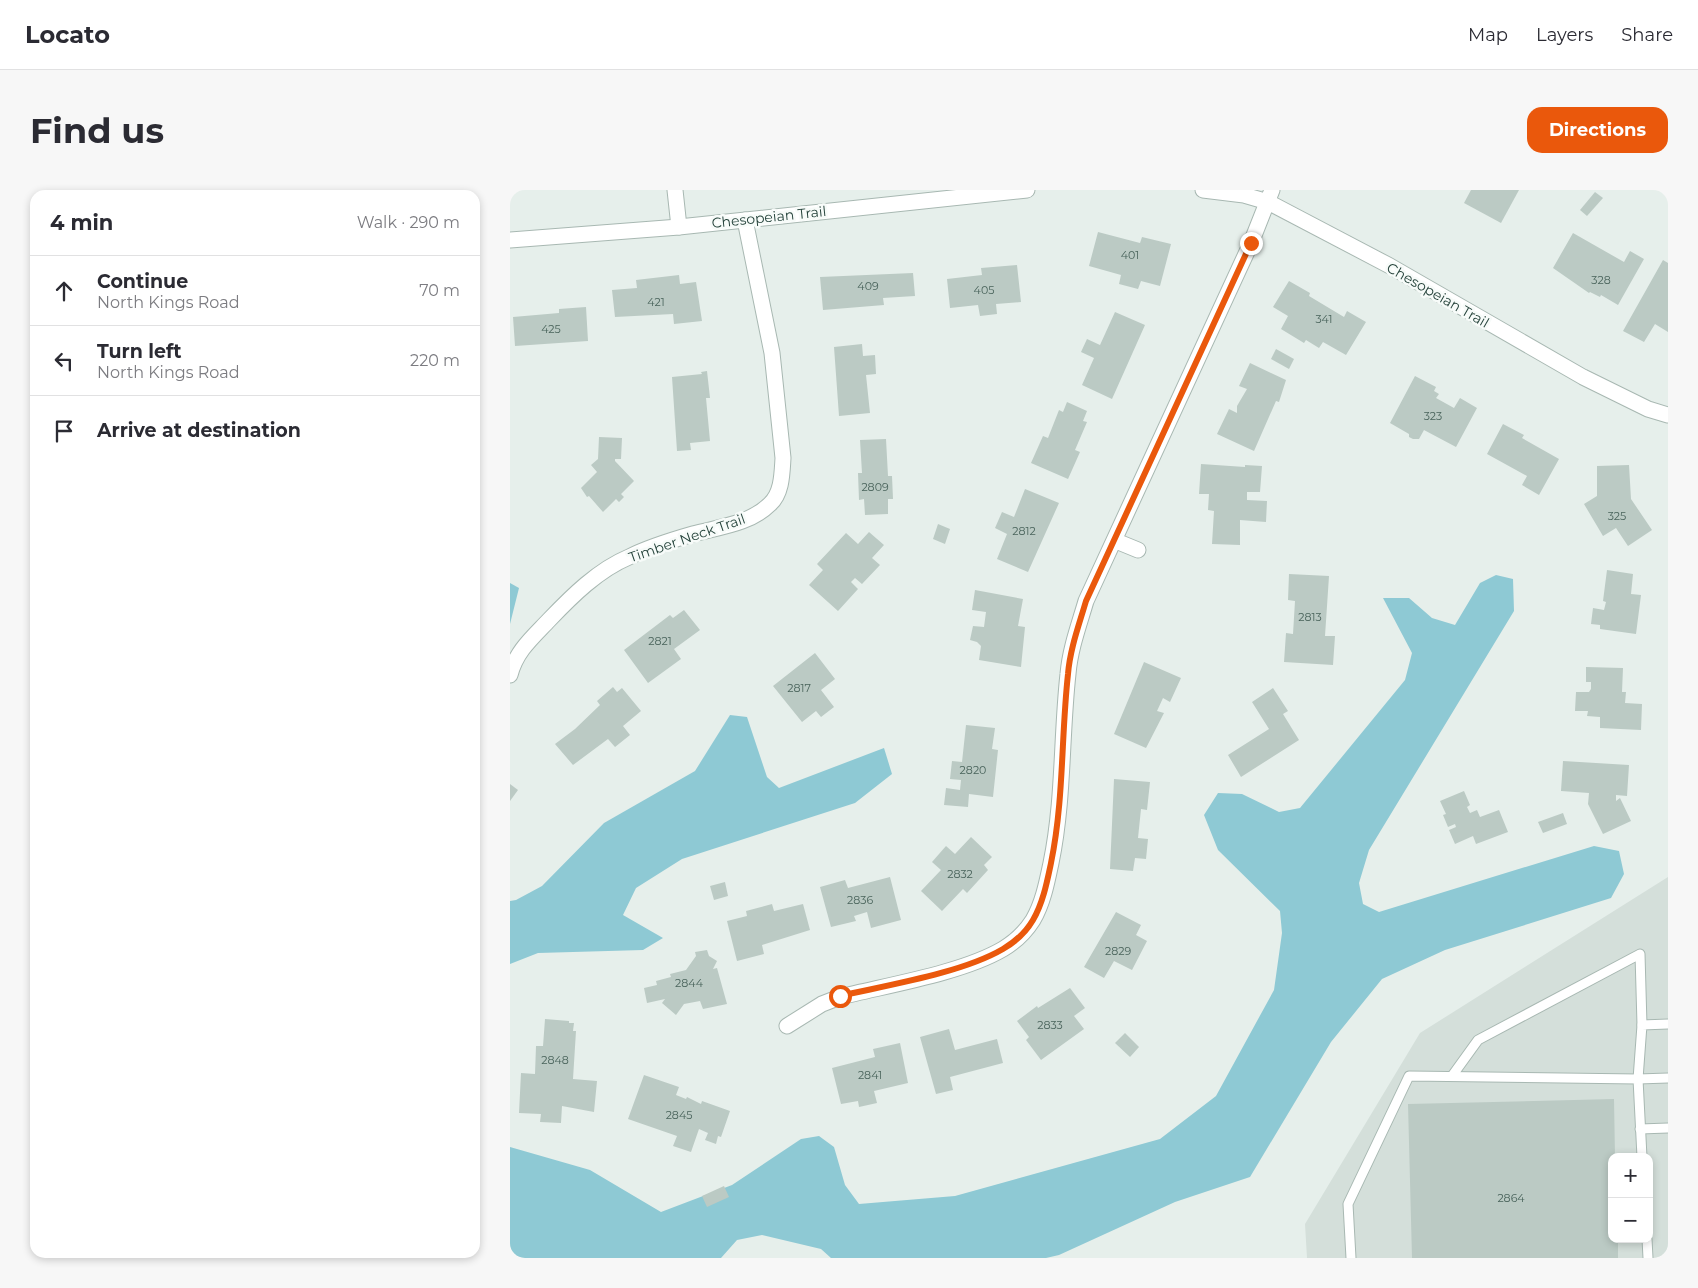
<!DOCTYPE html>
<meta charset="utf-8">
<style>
body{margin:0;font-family:Montserrat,sans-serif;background:#f7f7f7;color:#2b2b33}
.controls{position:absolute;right:15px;bottom:15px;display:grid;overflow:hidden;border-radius:10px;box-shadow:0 2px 8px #0003}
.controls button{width:45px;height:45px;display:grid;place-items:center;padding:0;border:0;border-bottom:1px solid #e1e1e2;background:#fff;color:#2b2b33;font:25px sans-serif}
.stop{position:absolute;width:15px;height:15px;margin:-11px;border:4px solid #ea580c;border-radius:50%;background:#fff}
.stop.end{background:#ea580c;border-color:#fff;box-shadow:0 1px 5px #0008}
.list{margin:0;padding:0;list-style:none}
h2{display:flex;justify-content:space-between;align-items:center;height:65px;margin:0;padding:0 20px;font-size:21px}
h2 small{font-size:16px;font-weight:400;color:#7c7c81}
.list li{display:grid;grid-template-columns:32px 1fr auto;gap:15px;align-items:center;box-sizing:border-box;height:70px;padding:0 20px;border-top:1px solid #e1e1e2}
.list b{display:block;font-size:19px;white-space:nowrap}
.list p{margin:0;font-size:16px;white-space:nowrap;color:#7c7c81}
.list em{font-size:16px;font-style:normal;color:#7c7c81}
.icon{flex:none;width:28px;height:28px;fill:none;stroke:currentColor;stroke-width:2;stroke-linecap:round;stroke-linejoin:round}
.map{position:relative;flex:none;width:1158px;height:1068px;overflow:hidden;border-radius:15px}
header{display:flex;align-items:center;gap:30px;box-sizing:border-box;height:70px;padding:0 25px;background:#fff;border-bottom:1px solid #e1e1e2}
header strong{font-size:24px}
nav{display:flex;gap:28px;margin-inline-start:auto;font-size:18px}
.intro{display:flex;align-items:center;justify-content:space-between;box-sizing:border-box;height:120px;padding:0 30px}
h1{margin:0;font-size:35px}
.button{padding:12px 22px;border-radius:15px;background:#ea580c;color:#fff;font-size:18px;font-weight:700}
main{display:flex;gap:30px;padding:0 30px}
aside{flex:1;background:#fff;border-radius:15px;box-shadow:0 2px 8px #0003}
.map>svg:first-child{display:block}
.built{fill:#d4dfda;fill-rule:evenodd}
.water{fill:#8ec9d4}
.building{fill:#bbcac4}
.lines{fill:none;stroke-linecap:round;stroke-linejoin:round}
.lane-casing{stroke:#a8b8b2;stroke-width:11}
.street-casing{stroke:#a8b8b2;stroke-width:17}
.lane{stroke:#fff;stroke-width:9}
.street{stroke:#fff;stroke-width:15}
.route{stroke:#ea580c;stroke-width:6}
.labels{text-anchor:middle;stroke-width:5;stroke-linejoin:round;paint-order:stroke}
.number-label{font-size:11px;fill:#4a645c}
.street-label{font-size:14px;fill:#24423a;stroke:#f7fbf9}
</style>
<header>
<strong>Locato</strong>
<nav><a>Map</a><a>Layers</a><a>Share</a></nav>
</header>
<div class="intro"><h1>Find us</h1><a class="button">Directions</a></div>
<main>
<aside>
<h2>4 min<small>Walk · 290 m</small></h2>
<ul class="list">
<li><svg class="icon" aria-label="ahead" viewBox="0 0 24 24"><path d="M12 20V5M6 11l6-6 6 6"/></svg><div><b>Continue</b><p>North Kings Road</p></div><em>70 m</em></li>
<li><svg class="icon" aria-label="left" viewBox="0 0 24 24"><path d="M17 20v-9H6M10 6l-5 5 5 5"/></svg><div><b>Turn left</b><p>North Kings Road</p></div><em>220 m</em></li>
<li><svg class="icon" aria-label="arrive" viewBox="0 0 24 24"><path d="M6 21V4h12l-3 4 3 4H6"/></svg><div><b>Arrive at destination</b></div></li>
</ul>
</aside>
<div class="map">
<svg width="1158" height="1068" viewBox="0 0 1158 1068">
<rect width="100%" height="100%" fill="#e6efeb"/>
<!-- built -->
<path class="built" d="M1158,687v381h-361l-2,-34 115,-191zM1102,967h37v82h-37z"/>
<!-- water -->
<g class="water">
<polygon points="986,385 1003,389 1004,421 859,660 849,693 853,714 869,722 1084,656 1109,661 1114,684 1101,708 935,760 872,789 821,852 740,987 665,1012 549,1065 536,1068 321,1068 311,1059 252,1045 227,1050 211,1068 0,1068 0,957 80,980 151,1022 222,995 291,949 309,946 324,957 335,995 349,1014 445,1006 650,949 706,906 764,800 772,743 770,721 708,660 694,625 708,603 732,604 769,622 790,618 895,490 902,463 873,408 899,408 922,428 945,435 970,393"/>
<polygon points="0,393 9,398 0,434"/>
<polygon points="220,525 237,527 257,587 269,598 374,558 382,584 345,613 172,669 126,698 113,725 153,748 133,760 28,763 0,774 0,711 6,710 32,696 94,633 185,581"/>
</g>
<!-- building -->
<g class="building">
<polygon points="961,0 1009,0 991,33 954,13"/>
<polygon points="1085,2 1093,8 1077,26 1070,20"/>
<polygon points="588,42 630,53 632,47 661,54 650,96 631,91 628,99 609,94 611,85 579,76"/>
<polygon points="1063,43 1114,72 1120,61 1134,69 1108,115 1091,105 1090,107 1080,102 1079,103 1043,78"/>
<polygon points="1153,70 1158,73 1158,142 1145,134 1134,152 1113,141"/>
<polygon points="507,75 511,112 486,114 487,124 470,126 468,115 440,118 437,89 472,85 471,78"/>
<polygon points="403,83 405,106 373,108 374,115 313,120 310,87"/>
<polygon points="169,85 170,94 186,92 192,131 164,134 163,124 105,127 102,100 127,98 126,90"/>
<polygon points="779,91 800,103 799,106 834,127 837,121 856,132 836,165 813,152 809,158 796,150 794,153 771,139 778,126 763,117"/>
<polygon points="76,117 78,151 5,156 3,127 49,123 49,119"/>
<polygon points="605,122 635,135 602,209 572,195 584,168 571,162 577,149 590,155"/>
<polygon points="352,154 353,166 365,165 366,184 356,185 360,223 329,226 324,157"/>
<polygon points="766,159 784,169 779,179 761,169"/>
<polygon points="740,173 776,190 769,212 766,211 744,261 707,244 719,219 727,223 727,216 737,199 729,196"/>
<polygon points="197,181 200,208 196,208 200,251 180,253 181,260 167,261 162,187 192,184 191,182"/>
<polygon points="905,186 926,197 924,201 929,204 926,208 944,218 950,208 967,218 946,257 914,240 909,249 903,249 899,247 899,244 880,233"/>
<polygon points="557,212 577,221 573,231 577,232 565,260 570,262 558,289 521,273 533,246 538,248 549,220 553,222"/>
<polygon points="993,234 1014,245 1012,248 1049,269 1029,305 1012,295 1017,286 977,264"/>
<polygon points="89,247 112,248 111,269 105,269 105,271 124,291 111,304 114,307 109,312 106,309 93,322 79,306 77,307 71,298 87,282 81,275 88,269"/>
<polygon points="376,249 378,286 382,286 383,309 378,309 378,324 355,325 354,309 349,310 348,283 352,283 350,250"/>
<polygon points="691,274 735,277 735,275 752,276 750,302 737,302 737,310 757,311 756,332 730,330 730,355 702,354 704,321 698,320 699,304 689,304"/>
<polygon points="1119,275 1121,309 1142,340 1118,356 1106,338 1093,346 1074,314 1087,306 1087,276"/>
<polygon points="515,299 549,313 518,382 487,369 497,344 485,338 492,322 504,327"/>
<polygon points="428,334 440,339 435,354 423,349"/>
<polygon points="359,342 374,355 362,368 370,375 352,394 345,388 341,392 348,399 328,421 299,395 313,380 307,374 336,343 348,354"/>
<polygon points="1097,380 1123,384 1121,404 1131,405 1126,444 1090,439 1090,435 1081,434 1083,418 1094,420 1096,412 1093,411"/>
<polygon points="779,384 819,386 815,446 825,446 823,475 774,472 776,443 783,444 785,411 778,410"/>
<polygon points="465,400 513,409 508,436 515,437 511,477 469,470 471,456 467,452 460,450 463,436 474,437 476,422 462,420"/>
<polygon points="174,420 190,440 164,459 171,469 138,493 114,460 160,425 163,428"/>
<polygon points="305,463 325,489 311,500 324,517 311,527 306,521 292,532 263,496"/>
<polygon points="634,472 671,488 660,512 653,508 647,521 654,523 636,558 604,544"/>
<polygon points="1076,477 1113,478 1112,502 1116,502 1115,513 1132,514 1131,540 1090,538 1090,527 1077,526 1078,521 1065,521 1066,502 1079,502 1081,499 1081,492 1076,492"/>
<polygon points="103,497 107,502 112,498 131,521 113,536 120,545 105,557 98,549 63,575 45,554 65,539 90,515 87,511"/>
<polygon points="763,498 778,521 773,524 789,550 731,587 718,565 759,539 742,512"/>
<polygon points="456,535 485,538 482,559 488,560 483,607 459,604 458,617 434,615 436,598 450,600 451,590 440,589 442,571 452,572"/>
<polygon points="1053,571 1119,575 1117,606 1106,605 1106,611 1110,608 1121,631 1093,644 1078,614 1079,603 1051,601"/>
<polygon points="604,589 640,592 637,620 631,619 628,648 638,649 636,669 625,668 623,681 600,679"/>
<polygon points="0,594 8,600 0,611"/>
<polygon points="954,601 960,615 957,617 960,623 967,620 970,627 989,620 998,642 966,654 963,646 945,654 939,640 946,637 945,634 938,637 933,625 936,624 930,611"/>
<polygon points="1053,623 1057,634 1033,643 1028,632"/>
<polygon points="461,647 482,667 474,675 478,680 457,703 453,699 432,721 411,701 431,680 422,672 436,656 445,664"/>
<polygon points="380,687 391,730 361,738 357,722 344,726 346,731 321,737 310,697 335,690 338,698"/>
<polygon points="215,692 218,706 204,710 200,696"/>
<polygon points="262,714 264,721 293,714 300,740 252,755 254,764 227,771 217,731 237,726 236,721"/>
<polygon points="606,722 631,735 626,745 637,751 622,780 604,771 594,788 574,777"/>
<polygon points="197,760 199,766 207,771 203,779 207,778 217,814 193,819 190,811 174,814 166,825 152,813 155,809 137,813 134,798 147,795 146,791 161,787 160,784 176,780 186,766 185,762"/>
<polygon points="560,798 575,818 564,826 574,839 531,870 516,850 519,847 507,831 527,816 528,818"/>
<polygon points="35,829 59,831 59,833 64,833 63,841 66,841 63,889 87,891 84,922 52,916 51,933 30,932 31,924 9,923 11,883 25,884 26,856 33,856"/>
<polygon points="439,839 445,860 487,849 493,873 440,887 443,900 426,904 410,847"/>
<polygon points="615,843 629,857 620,867 605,853"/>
<polygon points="390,853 398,893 364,901 367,913 349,917 348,911 331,914 322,878 365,867 363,859"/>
<polygon points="134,885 169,897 166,905 176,909 177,907 191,914 192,911 220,921 211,947 208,946 206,954 195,950 198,943 189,939 181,962 163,956 167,946 118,929"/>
<polygon points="1104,909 1105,967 1102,967 1102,1049 1108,1049 1108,1068 902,1068 898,914"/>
<polygon points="214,996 219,1007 197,1017 192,1006"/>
</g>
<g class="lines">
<defs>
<g id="lane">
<polyline points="1158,834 1132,835 1128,889 1158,888"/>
<polyline points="942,886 968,850 1130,764 1132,835"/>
<polyline points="1130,939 1158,938"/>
<polyline points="1137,1049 1138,1068"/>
<polyline points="841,1068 838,1014 899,886 1128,889 1132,967"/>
</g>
<g id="street">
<polyline points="165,0 169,37"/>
<polyline points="693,0 734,5 758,12 880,76 1073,187 1138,219 1158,225"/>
<polyline points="0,50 169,37 517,0"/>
<polyline points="606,351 628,360"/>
<path d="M0,485c6,-24 23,-38 39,-55 23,-24 49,-50 80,-63 20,-10 43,-17 64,-23 26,-7 57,-10 77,-30 12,-11 12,-30 13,-46l-11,-105 -27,-133"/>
<path d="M277,836l35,-22 18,-7c48,-12 122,-24 163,-48 12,-7 23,-18 30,-29 10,-17 14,-38 18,-57 13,-63 10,-126 17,-189 2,-25 11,-49 18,-73l165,-358 21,-53"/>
</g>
</defs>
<!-- lane casing -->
<use href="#lane" class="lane-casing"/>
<!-- street casing -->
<use href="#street" class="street-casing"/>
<!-- lane -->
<use href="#lane" class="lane"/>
<!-- street -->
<use href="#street" class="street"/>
</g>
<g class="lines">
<!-- route -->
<path class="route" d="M330,806c48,-11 122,-23 163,-47 12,-7 23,-17 30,-29 10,-17 14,-38 18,-57 13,-63 10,-126 17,-189 2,-25 11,-49 18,-73l165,-358"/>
</g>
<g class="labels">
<!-- number labels -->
<g class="number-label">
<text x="620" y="69">401</text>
<text x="1091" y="94">328</text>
<text x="358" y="100">409</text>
<text x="474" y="104">405</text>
<text x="146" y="116">421</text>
<text x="814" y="133">341</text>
<text x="41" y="143">425</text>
<text x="923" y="230">323</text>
<text x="365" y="301">2809</text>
<text x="1107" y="330">325</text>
<text x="514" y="345">2812</text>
<text x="800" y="431">2813</text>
<text x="150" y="455">2821</text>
<text x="289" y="502">2817</text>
<text x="463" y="584">2820</text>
<text x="450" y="688">2832</text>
<text x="350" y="714">2836</text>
<text x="608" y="765">2829</text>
<text x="179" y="797">2844</text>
<text x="540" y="839">2833</text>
<text x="45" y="874">2848</text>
<text x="360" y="889">2841</text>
<text x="169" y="929">2845</text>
<text x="1001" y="1012">2864</text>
</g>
<!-- street labels -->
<g class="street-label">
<text transform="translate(259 27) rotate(-6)" y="5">Chesopeian Trail</text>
<text transform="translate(928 105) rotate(30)" y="5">Chesopeian Trail</text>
<text transform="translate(177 348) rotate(-19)" y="5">Timber Neck Trail</text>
</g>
</g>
</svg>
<div class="controls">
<button>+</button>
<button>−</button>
</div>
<div class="stop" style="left:330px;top:806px"></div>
<div class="stop end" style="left:741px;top:53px"></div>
</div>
</main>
